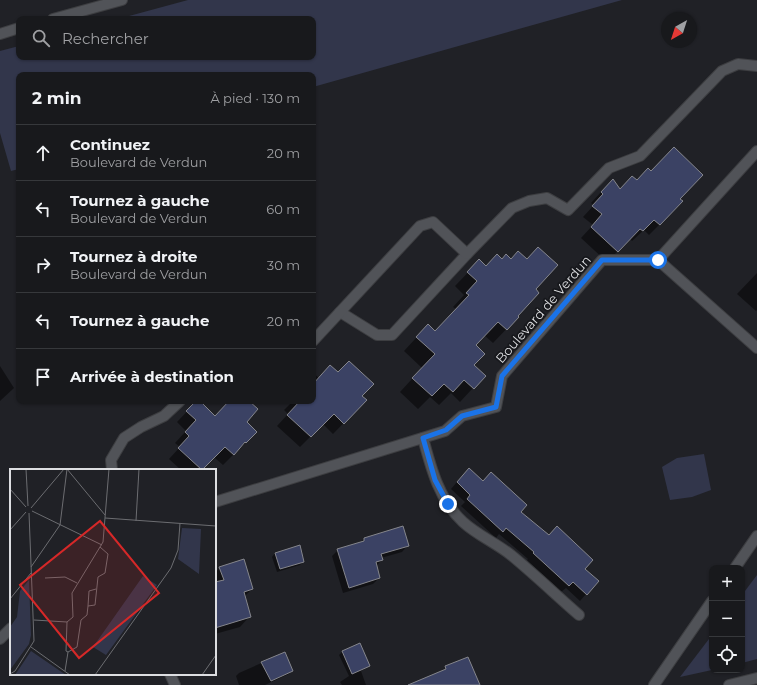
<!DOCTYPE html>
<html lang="fr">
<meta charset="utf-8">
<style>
body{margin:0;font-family:Montserrat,sans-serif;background:#252629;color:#f1f3f6}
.controls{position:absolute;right:12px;bottom:12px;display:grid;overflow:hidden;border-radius:8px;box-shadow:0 1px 3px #0004}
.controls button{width:36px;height:36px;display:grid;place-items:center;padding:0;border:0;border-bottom:1px solid #36383b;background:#18191c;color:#f1f3f6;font:20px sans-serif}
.compass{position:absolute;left:661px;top:12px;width:36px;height:36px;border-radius:50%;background:#18191c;box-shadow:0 1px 3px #0004;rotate:219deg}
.stop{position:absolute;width:12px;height:12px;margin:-9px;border:3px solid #1a73e8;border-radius:50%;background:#fff}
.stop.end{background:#1a73e8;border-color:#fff;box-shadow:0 1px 4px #0008}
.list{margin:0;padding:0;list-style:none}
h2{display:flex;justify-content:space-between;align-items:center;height:52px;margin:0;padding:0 16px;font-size:17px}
h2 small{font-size:13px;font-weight:400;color:#9fa0a3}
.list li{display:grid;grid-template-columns:26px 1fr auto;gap:12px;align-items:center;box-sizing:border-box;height:56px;padding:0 16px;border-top:1px solid #36383b}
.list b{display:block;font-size:15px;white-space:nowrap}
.list p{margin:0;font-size:13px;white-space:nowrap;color:#9fa0a3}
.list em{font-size:13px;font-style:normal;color:#9fa0a3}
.icon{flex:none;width:22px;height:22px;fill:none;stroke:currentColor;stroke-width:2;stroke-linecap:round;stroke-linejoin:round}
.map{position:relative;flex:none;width:757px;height:685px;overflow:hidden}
.search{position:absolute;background:#18191c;box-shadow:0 1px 3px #0004;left:16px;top:16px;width:300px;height:44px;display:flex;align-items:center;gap:10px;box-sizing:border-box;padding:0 14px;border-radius:8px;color:#9fa0a3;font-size:15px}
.panel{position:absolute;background:#18191c;box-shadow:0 1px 3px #0004;left:16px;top:72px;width:300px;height:332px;border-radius:8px}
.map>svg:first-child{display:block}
.green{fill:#32364b}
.shadow{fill:#0007}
.building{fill:#3b4264;stroke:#85868c}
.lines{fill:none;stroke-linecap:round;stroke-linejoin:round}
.minor-casing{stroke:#3d3e41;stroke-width:12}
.minor{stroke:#515358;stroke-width:10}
.route{stroke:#1a73e8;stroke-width:5}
.labels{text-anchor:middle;stroke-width:3.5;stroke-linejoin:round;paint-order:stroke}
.street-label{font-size:13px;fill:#dddee1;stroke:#17181c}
.inset-road{fill:none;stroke:#6c6d71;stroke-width:1}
.view{fill:#d62828;fill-opacity:0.15;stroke:#d62828;stroke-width:2}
.inset-edge{fill:none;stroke:#dddee1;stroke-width:2}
</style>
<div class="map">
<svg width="757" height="685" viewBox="0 0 757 685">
<rect width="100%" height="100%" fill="#202126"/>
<!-- green -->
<g class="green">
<polygon points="188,0 622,0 313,87 313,75 19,75 19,169 11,171 0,133 0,51 19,46 19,57 313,57 313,19 118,19"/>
<polygon points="704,454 711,490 692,497 670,500 662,467 677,458"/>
<polygon points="757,575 757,659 742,663 742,595"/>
<polygon points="712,635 712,670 680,677"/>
</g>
<!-- shadow -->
<g class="shadow">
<polygon points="637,181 679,199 682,202 649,235 644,230 632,241 630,239 607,262 581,238 593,225 583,217 594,205 591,203 602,191 620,190"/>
<polygon points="538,248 534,289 516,316 518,317 493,343 484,335 474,345 472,365 484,376 460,402 451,393 439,405 430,397 418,409 400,392 422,368 404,351 428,325 435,332 456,309 453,307 464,295 455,286 479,261 485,267 502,260 526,260"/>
<polygon points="757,273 757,310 756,311 737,294"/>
<polygon points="0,366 14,388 0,401"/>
<polygon points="313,373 319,378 361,396 366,400 333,434 323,424 300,447 277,426 288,414 284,410 293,401 313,401"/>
<polygon points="197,401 215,416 229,401 247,401 245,422 256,432 223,465 215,458 203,469 181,470 169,459 180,447 175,443 186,431 177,422"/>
<polygon points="462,476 519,512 584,569 586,594 580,601 566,588 561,592 527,560 528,559 499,534 496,538 461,506 465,502 451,489"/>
<polygon points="364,539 408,545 402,552 381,558 382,560 376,566 379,578 373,584 343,593 332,556 338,550 359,544"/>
<polygon points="275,553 303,562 300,565 277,572 272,557"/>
<polygon points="220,568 252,589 244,597 250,616 240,627 215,634 215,572"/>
<polygon points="343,651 369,666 361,671 366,685 342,685 340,682 349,676 339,655"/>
<polygon points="284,653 292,671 289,674 265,685 239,685 236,676 239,673"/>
</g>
<!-- building -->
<g class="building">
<polygon points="674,147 703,175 680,199 683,201 660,225 654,220 643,231 640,229 618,252 591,227 602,214 592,206 603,194 601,192 613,179 620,189 632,176 637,180 648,168 651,171"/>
<polygon points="538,247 558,265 536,289 539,293 518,316 519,317 507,330 498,322 476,345 485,354 474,365 486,376 474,389 464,380 453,392 444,384 432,396 412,378 435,354 416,337 428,324 435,331 469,295 466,293 477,281 467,272 479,259 486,266 497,254 502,259 506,254 511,259 518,251 527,259"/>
<polygon points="349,361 374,384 362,396 367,400 344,424 334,414 311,437 287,415 300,401 313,401 313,384 330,365 338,372"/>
<polygon points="196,401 200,401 215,416 229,401 249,401 258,409 247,422 257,432 246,443 245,442 234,455 225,447 202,470 178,448 189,436 185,432 196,420 186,411"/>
<polygon points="469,468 483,481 491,472 527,505 521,512 549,535 557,526 593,560 585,569 599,581 587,595 573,582 569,586 533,553 534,552 506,528 503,532 467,499 470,495 457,482"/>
<polygon points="403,526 409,546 381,554 383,560 376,562 380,578 349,588 337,549 364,541 364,538"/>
<polygon points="300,545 304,562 280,569 275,553"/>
<polygon points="244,559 253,589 244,592 251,617 215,628 215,582 224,580 219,567"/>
<polygon points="360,643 370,666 352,674 342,651"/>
<polygon points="285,652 293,671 271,681 261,662"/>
<polygon points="468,657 480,685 408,685 446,669 445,666"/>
</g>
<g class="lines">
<defs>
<g id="minor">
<polyline points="53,19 122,0"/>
<polyline points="0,34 19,28"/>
<polyline points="658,260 757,151"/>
<polyline points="340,312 377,335 392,335 467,254"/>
<polyline points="313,341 420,226 433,222 467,254 512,208 529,201 547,198 568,210 609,168 640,156 722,71 738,64 757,66"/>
<path d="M423,438c8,30 16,62 40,84 14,13 33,21 48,33 23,19 45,40 68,60"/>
<polyline points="112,470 111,460 124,438 141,427 164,416 180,401"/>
<polyline points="215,502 445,431 462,416 496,407 502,376 602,260 658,260 757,348"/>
<polyline points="735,568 757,536"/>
<polyline points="0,639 11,628"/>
<polyline points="170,674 175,685"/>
<polyline points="654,685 712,601"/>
<polyline points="729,685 757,678"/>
</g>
</defs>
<!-- minor casing -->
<use href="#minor" class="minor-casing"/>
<!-- minor -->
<use href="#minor" class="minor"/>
</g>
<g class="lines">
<!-- route -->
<polyline class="route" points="448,504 435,480 423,438 446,430 462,416 496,407 502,376 602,260 658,260"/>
</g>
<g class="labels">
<!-- street labels -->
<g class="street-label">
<text transform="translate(543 309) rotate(-49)" y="5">Boulevard de Verdun</text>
</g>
</g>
<!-- overview -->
<g transform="translate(10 469)">
<rect width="206" height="206" fill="#202126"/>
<path d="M172,59l19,1 -2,45 -21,-15zM133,107l14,9 -51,70 -13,-8zM19,111l2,55 -2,9 -19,26v-43l7,-10 3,-26zM21,182l35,24h-51z" fill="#32364b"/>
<path class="inset-road" d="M16,0l2,37M57,0l38,46M0,20l16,18M21,39l33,-39M22,42l70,34M95,49l111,8M126,52l3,-52M0,61l16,-18M21,98l29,-42 7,-56M35,109l20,-1 12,6M0,130l21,-26M78,137l1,-15 7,-2M24,151l33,2 6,-5 -1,-24 31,-51 6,-73M57,153l-1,29 2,1M21,178l39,28M55,202l3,-19 9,-5 4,-27 6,-5 1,-9 7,-1 3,-28 7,-4 3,-19 -8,-7M0,205l5,-3 19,-30 -5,-128M85,206l76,-107 7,-18 2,-27M192,206l14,-20"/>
<path class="view" d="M90,52l59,72 -80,65 -59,-73z"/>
<rect width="206" height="206" class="inset-edge"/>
</g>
</svg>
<div class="controls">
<button>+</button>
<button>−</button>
<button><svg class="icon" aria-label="locate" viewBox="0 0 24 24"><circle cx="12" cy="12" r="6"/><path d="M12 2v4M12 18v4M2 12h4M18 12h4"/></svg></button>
</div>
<svg class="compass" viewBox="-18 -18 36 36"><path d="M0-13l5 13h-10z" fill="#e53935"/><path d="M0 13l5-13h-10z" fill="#9fa0a3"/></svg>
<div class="stop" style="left:658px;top:260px"></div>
<div class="stop end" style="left:448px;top:504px"></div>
<div class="search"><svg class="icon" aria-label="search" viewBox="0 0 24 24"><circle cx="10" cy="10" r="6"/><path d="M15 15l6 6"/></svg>Rechercher</div>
<section class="panel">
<h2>2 min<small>À pied · 130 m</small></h2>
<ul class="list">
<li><svg class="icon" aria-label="ahead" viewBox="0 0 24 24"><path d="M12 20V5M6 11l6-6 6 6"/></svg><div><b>Continuez</b><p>Boulevard de Verdun</p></div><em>20 m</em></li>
<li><svg class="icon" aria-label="left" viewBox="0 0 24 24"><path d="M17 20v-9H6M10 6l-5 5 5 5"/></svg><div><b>Tournez à gauche</b><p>Boulevard de Verdun</p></div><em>60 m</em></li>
<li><svg class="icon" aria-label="right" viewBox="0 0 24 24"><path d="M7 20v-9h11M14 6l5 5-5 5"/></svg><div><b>Tournez à droite</b><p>Boulevard de Verdun</p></div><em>30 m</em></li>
<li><svg class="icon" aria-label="left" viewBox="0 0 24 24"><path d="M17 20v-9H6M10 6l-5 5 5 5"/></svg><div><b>Tournez à gauche</b></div><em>20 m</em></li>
<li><svg class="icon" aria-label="arrive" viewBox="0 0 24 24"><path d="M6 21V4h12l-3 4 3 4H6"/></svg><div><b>Arrivée à destination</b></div></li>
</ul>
</section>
</div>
